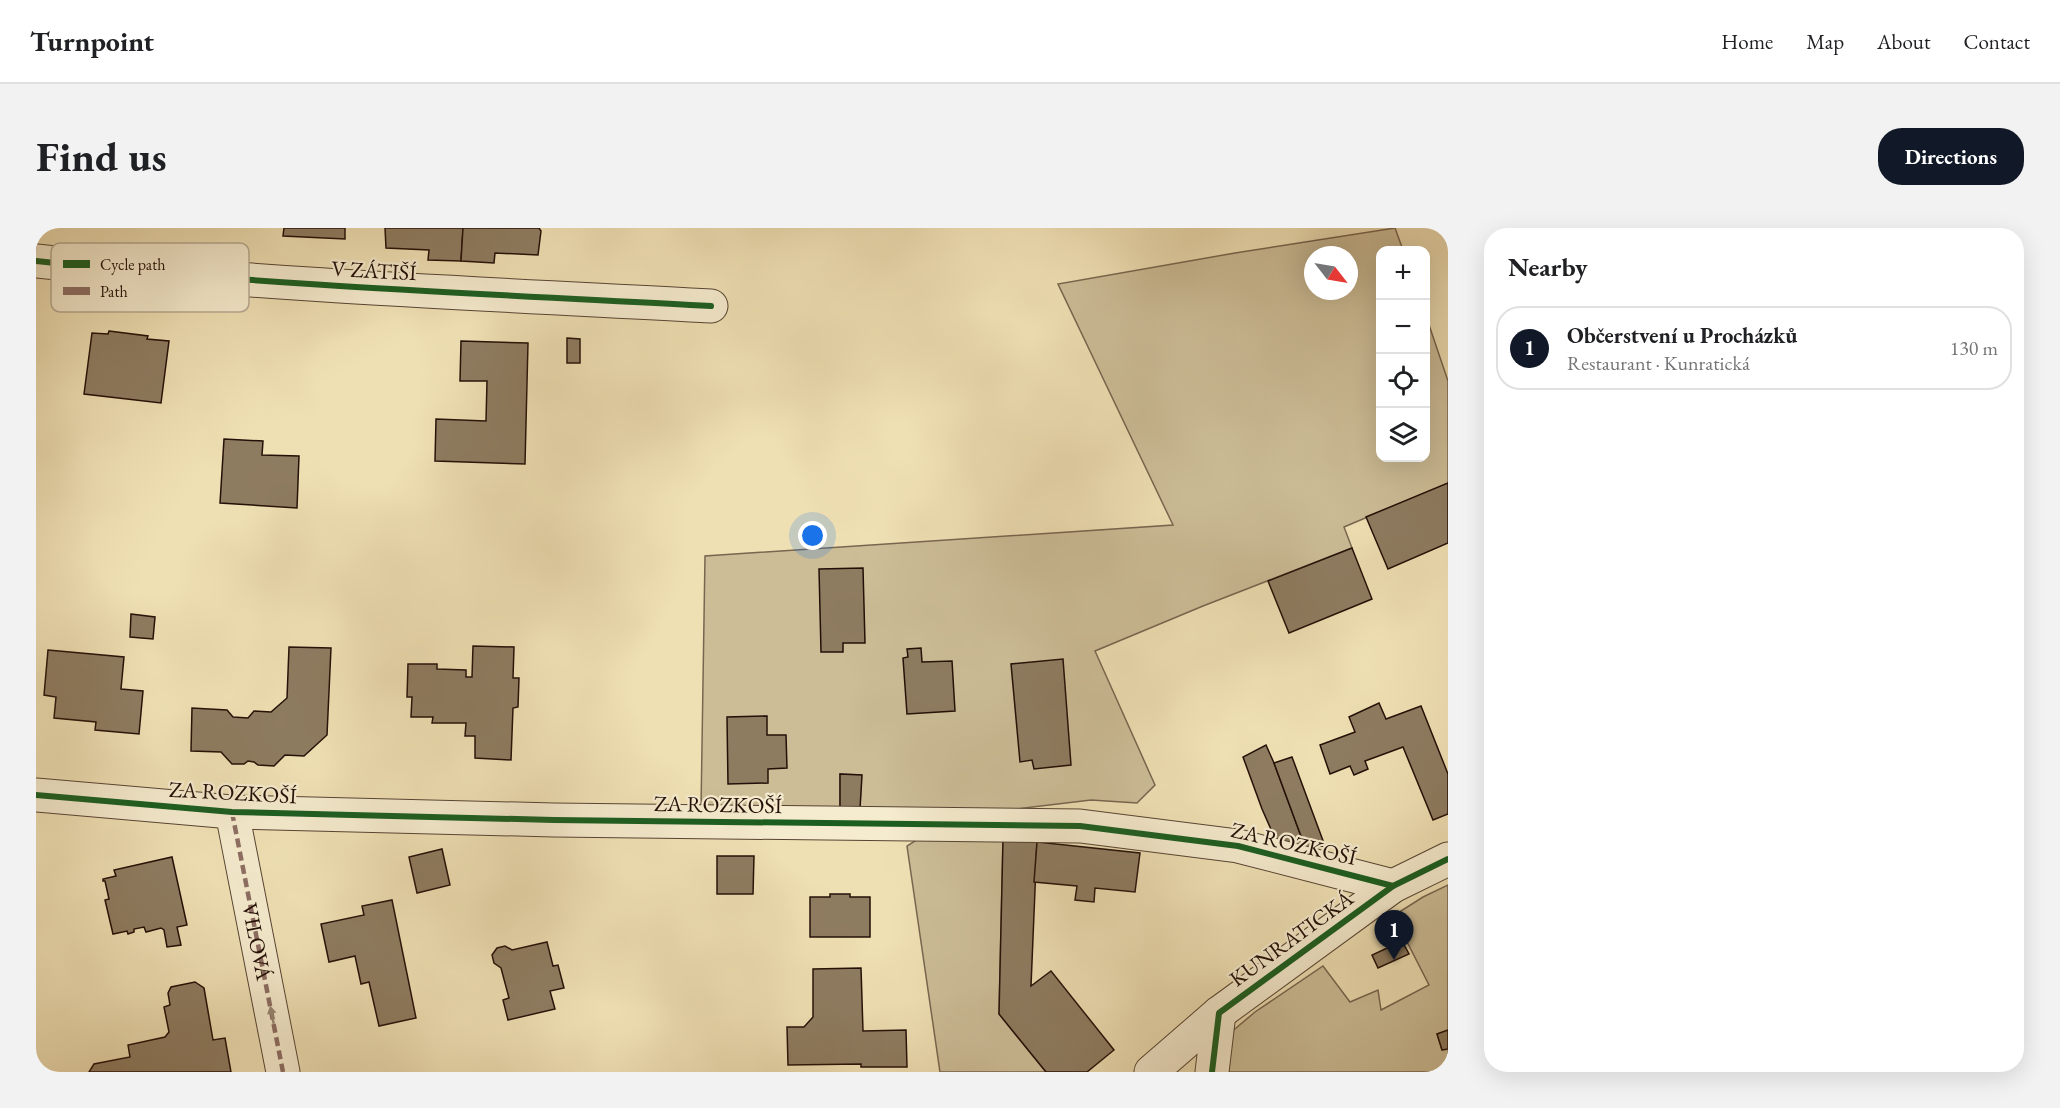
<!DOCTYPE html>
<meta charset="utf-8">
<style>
body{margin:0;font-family:"EB Garamond",serif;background:#f2f2f2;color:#202124}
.controls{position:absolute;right:18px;top:18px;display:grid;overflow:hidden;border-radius:12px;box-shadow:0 6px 24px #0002}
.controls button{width:54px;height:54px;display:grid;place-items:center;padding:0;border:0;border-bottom:2px solid #e0e0e0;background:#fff;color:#202124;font:30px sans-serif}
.compass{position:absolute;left:1268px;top:18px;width:54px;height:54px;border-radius:50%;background:#fff;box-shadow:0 6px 24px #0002;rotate:121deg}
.you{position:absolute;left:777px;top:308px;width:21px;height:21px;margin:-15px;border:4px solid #fff;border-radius:50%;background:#1a73e8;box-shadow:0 0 0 9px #1a73e833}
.badge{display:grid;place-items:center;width:39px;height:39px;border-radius:50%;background:#111827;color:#fff;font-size:20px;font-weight:700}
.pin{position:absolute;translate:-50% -50px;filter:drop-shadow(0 2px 3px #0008)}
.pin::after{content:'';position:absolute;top:32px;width:21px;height:18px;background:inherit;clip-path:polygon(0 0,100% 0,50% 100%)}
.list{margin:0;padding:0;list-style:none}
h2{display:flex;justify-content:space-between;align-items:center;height:78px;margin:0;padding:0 24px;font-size:26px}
h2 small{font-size:20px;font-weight:400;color:#757577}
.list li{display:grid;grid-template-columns:39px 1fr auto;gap:18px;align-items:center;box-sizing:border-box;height:84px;margin:0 12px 12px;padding:0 12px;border:2px solid #e0e0e0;border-radius:24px}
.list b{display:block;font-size:22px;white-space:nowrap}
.list p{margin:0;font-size:20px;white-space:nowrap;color:#757577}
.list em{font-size:20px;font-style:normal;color:#757577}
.icon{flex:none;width:33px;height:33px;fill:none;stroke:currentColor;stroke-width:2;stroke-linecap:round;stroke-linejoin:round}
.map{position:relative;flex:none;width:1412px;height:844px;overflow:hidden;border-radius:24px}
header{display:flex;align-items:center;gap:36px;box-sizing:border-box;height:84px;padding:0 30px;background:#fff;border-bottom:2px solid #e0e0e0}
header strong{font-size:28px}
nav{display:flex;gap:33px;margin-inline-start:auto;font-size:21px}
.intro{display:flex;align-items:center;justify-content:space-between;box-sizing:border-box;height:144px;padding:0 36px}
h1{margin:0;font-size:42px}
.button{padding:15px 27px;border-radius:24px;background:#111827;color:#fff;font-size:21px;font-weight:700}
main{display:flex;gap:36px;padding:0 36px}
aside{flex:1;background:#fff;border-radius:24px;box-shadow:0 6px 24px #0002}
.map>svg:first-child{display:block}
.green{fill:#ccbd97;stroke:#786650;stroke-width:1.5;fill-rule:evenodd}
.building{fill:#8e7c61;stroke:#241008;stroke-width:1.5}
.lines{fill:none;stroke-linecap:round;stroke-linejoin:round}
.minor-casing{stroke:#574433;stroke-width:35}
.tertiary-casing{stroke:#574433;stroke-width:35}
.minor{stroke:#f5ebce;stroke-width:33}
.tertiary{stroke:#f5ebce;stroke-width:33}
.quiet{stroke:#8d6e63;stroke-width:4.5;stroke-dasharray:9 4.5;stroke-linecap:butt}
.cycleway-casing{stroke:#f5ebce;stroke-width:10}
.cycleway{stroke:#1b5e20;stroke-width:6}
.oneway{fill:#978875}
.labels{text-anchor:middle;stroke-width:4.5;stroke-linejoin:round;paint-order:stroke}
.street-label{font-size:22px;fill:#241008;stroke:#f5ebce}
.key{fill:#f5ebce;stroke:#b6a993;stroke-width:1.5}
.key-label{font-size:16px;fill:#241008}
</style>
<header>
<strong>Turnpoint</strong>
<nav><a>Home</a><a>Map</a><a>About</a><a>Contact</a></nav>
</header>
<div class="intro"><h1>Find us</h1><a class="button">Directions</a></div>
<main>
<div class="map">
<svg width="1412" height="844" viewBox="0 0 1412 844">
<rect width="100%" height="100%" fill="#efe0b4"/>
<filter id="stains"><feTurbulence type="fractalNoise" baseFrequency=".00333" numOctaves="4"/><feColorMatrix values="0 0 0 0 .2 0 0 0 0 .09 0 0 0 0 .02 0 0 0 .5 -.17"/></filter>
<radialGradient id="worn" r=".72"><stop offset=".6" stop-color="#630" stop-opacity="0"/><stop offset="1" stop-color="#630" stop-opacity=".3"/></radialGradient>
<!-- green -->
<g class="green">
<path d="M1359,0l8,22h-23v208h46v-142l22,65v102l-104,44 8,21 -149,58 -108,45 60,134 -18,18 -46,-3 -84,10 -147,-1 1,-34 -21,-1v35h-139l4,-253 468,-31 -115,-241 177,-31zM1277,27h36v36h-36z"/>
<polygon points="888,607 967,611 963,786 1010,844 904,844 871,618"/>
<polygon points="1412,657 1412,802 1401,806 1406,822 1412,821 1412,844 1185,844 1187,811 1219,784 1287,738 1314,774 1342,762 1345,782 1393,757 1369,710 1354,690 1387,669"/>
</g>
<!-- building -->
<g class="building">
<polygon points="248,0 309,0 309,11 247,8"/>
<polygon points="349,0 427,0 425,33 392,32 393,22 350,20"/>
<polygon points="427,0 503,0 505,3 502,27 459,25 458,35 425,33"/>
<polygon points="73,103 112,108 111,111 133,113 125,175 48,166 56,105 72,106"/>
<polygon points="531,110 544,111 544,135 531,135"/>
<polygon points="425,113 492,115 489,236 399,233 400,191 450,193 451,153 424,153"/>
<polygon points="188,211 227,213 226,227 263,228 261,280 184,275"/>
<polygon points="1412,255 1412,315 1352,341 1330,289"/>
<polygon points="1316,320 1336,371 1253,405 1232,353"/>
<polygon points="827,340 829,415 807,415 807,424 785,424 783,341"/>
<polygon points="95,386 119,389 117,411 94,409"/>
<polygon points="437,418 478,419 477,450 483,450 482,479 477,480 475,532 439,530 439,508 429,508 430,495 396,495 397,489 375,489 376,469 371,469 372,436 401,436 401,441 430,442 430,449 436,449"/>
<polygon points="253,419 295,420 291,507 268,528 249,527 238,538 222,537 218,534 212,533 208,536 196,536 185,524 155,523 156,480 191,482 197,489 212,490 218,483 235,484 251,470"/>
<polygon points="885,420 886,434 916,433 919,483 871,486 867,430 872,429 871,421"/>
<polygon points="12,422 88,429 85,461 107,463 103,506 59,502 60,494 18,490 20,469 8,467"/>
<polygon points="1027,431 1035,537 998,541 996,532 984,534 975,436"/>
<polygon points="1343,475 1350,491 1385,478 1412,546 1412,586 1397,592 1367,519 1329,533 1332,541 1318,547 1314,538 1294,546 1284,517 1319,504 1313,489"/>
<polygon points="731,488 731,507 750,507 751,540 732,541 732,555 692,556 691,489"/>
<polygon points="1230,517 1238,535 1269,619 1241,615 1226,581 1207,529"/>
<polygon points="1256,529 1289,618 1269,619 1238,535"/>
<polygon points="804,546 826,547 824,581 804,581"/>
<polygon points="967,611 1001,614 995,758 1015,743 1078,822 1051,844 1010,844 963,786"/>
<polygon points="1001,614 1104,625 1099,664 1059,660 1058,674 1039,672 1041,658 998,654"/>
<polygon points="406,621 414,657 381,665 373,629"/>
<polygon points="681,628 718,628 717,666 681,666"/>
<polygon points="136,629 151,697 141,699 145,717 131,719 128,702 125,700 110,704 108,699 98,701 98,704 92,706 91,703 77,706 69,672 73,671 69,653 67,653 67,651 80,648 78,642"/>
<polygon points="794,666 814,666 814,669 834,669 834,709 774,709 774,669 794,669"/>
<polygon points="356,672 380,790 343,798 333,754 325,756 319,728 293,734 285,696 328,687 326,678"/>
<polygon points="1366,713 1373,726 1342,740 1336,727"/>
<polygon points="511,714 517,738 522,737 528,760 514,763 519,781 472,792 467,772 473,770 465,740 458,735 456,727 461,720 469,718 476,722"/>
<polygon points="825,740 827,803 870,802 871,839 825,839 825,836 752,837 751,799 768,799 777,789 777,741"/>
<polygon points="159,754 168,760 177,812 189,810 195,844 53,844 58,836 94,829 92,817 129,809 133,804 128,779 134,777 132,765 135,759"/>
<polygon points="1412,802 1412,821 1406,822 1401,806"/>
</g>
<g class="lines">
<defs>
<g id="minor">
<path d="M0,33c224,24 449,33 675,45"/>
<polyline points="0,567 196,584 518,592 1044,598 1202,618 1357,658"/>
<path id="s1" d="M196,584l51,260"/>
<polyline points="1176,844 1183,785"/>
</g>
<polyline id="tertiary" points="1115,844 1183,785 1357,658 1412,631"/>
</defs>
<!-- minor casing -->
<use href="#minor" class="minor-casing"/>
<!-- tertiary casing -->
<use href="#tertiary" class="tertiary-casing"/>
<!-- minor -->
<use href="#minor" class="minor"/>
<!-- tertiary -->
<use href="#tertiary" class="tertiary"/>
<!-- quiet -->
<polyline class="quiet" points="196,584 247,844"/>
<defs>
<g id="cycleway">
<path d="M0,33c224,24 449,33 675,45"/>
<polyline points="0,567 196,584 518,592 1044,598 1202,618 1357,658"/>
<polyline points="1176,844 1183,785 1357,658 1412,631"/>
</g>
</defs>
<!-- cycleway casing -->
<use href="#cycleway" class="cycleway-casing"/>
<!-- cycleway -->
<use href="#cycleway" class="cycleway"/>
</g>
<!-- one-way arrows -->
<defs><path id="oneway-solid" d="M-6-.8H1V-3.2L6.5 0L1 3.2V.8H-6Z" transform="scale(1.5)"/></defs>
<use class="oneway" href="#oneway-solid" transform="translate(236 787) rotate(-101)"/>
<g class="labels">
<!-- street labels -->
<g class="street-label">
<text transform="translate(338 42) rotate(3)" y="8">V ZÁTIŠÍ</text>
<text transform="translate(197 564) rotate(3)" y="8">ZA ROZKOŠÍ</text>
<text transform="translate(682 576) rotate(1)" y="8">ZA ROZKOŠÍ</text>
<text transform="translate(1258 615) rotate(13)" y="8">ZA ROZKOŠÍ</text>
<text transform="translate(1255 710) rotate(-36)" y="8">KUNRATICKÁ</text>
<text dy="8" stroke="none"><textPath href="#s1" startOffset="132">VILOVÁ</textPath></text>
</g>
</g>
<!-- legend -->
<rect x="15" y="15" width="198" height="69" rx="9" class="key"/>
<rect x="27" y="32" width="27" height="8" fill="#1b5e20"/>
<rect x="27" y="59" width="27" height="8" fill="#8d6e63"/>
<g class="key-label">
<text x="64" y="42">Cycle path</text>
<text x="64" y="69">Path</text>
</g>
<rect width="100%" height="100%" filter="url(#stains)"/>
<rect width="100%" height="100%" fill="url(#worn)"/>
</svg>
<div class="controls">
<button>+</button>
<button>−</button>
<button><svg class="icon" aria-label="locate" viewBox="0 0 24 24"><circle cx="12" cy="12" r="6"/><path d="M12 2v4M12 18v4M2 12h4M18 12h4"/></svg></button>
<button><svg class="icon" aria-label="layers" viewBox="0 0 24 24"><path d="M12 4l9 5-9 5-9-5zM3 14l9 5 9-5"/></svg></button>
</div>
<svg class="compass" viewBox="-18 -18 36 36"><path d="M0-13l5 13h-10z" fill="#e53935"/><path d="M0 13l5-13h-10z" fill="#757577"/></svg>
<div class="you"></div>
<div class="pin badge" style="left:1358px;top:732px">1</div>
</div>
<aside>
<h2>Nearby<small></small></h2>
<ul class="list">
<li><span class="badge">1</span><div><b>Občerstvení u Procházků</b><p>Restaurant · Kunratická</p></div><em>130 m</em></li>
</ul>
</aside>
</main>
